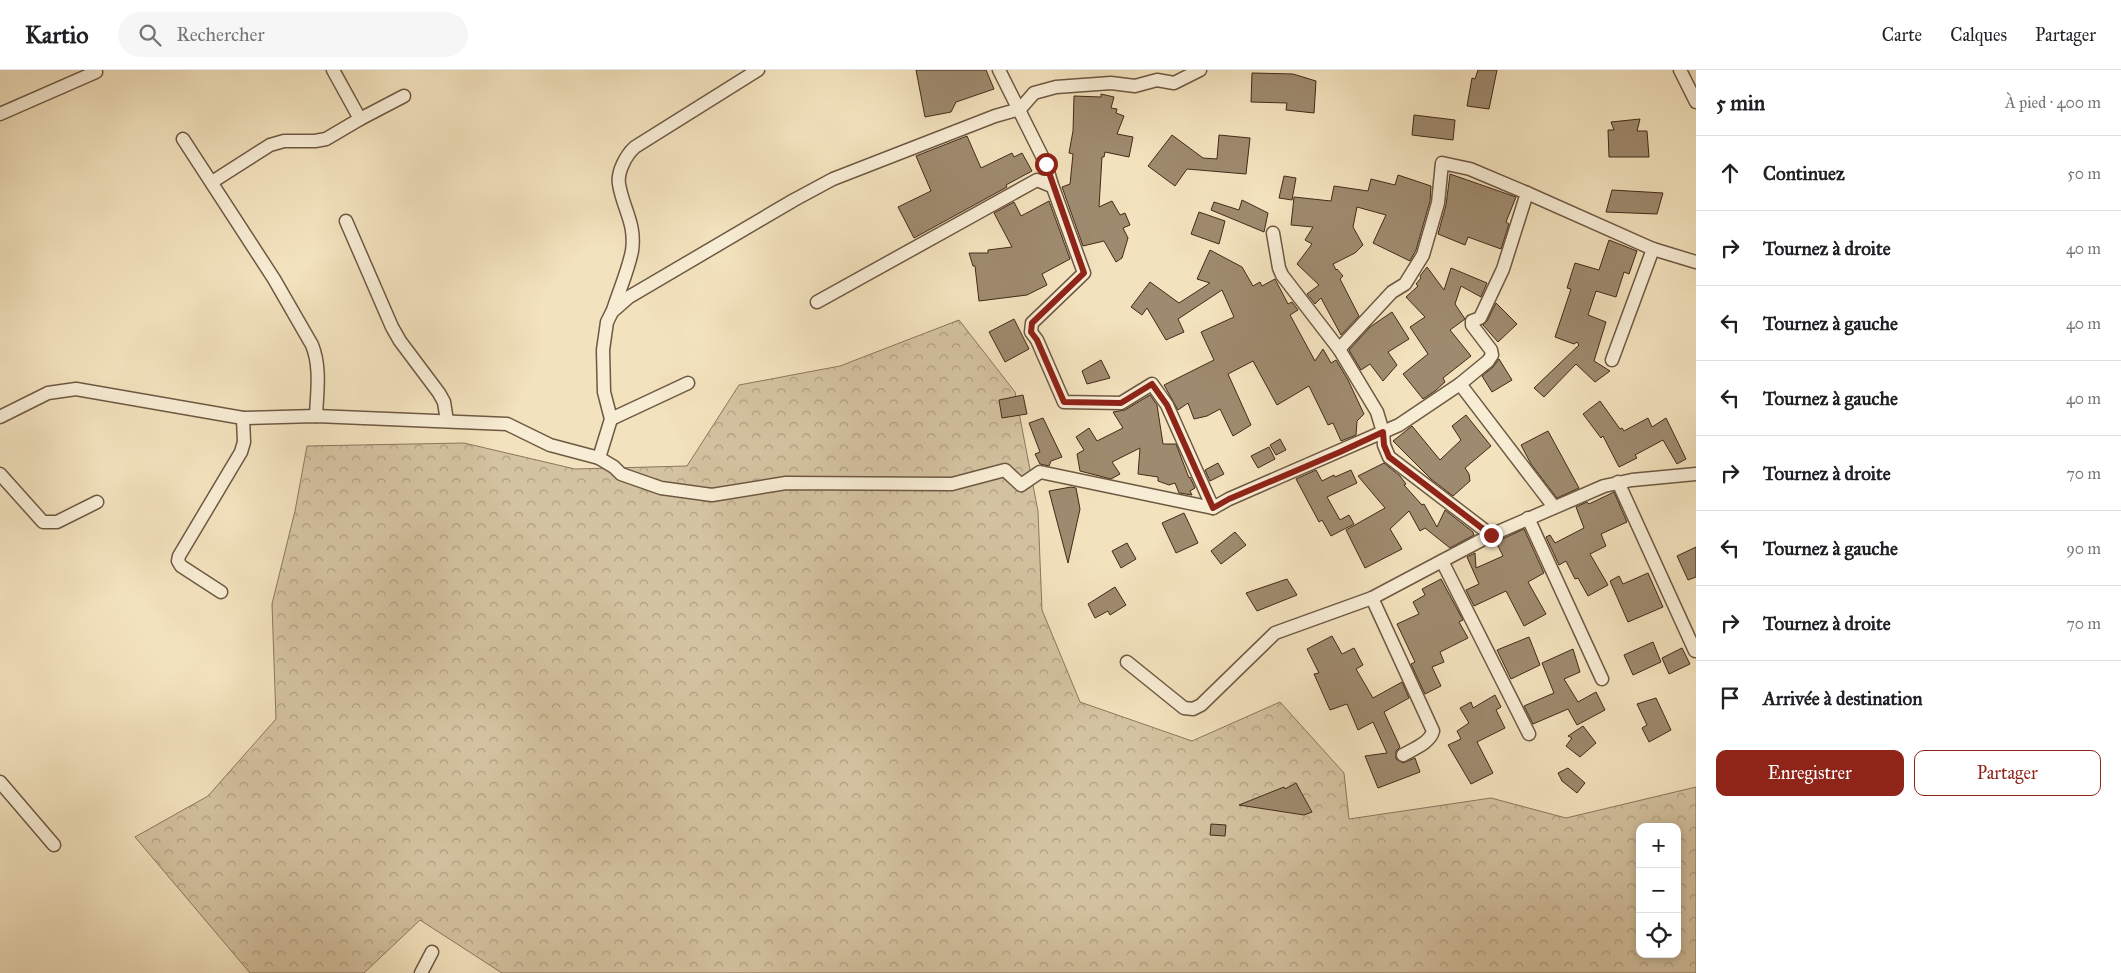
<!DOCTYPE html>
<html lang="fr">
<meta charset="utf-8">
<style>
body{margin:0;font-family:"IM FELL Great Primer",serif;background:#f6f6f6;color:#202124}
.controls{position:absolute;right:15px;bottom:15px;display:grid;overflow:hidden;border-radius:10px;box-shadow:0 2px 8px #0003}
.controls button{width:45px;height:45px;display:grid;place-items:center;padding:0;border:0;border-bottom:1px solid #e0e0e0;background:#fff;color:#202124;font:25px sans-serif}
.stop{position:absolute;width:15px;height:15px;margin:-11px;border:4px solid #8f2418;border-radius:50%;background:#fff}
.stop.end{background:#8f2418;border-color:#fff;box-shadow:0 1px 5px #0008}
.list{margin:0;padding:0;list-style:none}
h2{display:flex;justify-content:space-between;align-items:center;height:65px;margin:0;padding:0 20px;font-size:21px}
h2 small{font-size:16px;font-weight:400;color:#757577}
.list li{display:grid;grid-template-columns:32px 1fr auto;gap:15px;align-items:center;box-sizing:border-box;height:75px;padding:0 20px;border-top:1px solid #e0e0e0}
.list b{display:block;font-size:19px;white-space:nowrap}
.list em{font-size:16px;font-style:normal;color:#757577}
.actions{display:flex;gap:10px;padding:15px 20px}
.actions a{flex:1;padding:11px 0;border:1px solid #8f2418;border-radius:10px;text-align:center;font-size:18px;color:#8f2418}
.actions .main{background:#8f2418;color:#fff}
.icon{flex:none;width:28px;height:28px;fill:none;stroke:currentColor;stroke-width:2;stroke-linecap:round;stroke-linejoin:round}
.map{position:relative;flex:none;width:1696px;height:903px;overflow:hidden}
header{display:flex;align-items:center;gap:30px;box-sizing:border-box;height:70px;padding:0 25px;background:#fff;border-bottom:1px solid #e0e0e0}
header strong{font-size:24px}
nav{display:flex;gap:28px;margin-inline-start:auto;font-size:18px}
.search{width:350px;height:45px;background:#f6f6f6;display:flex;align-items:center;gap:12px;box-sizing:border-box;padding:0 18px;border-radius:28px;color:#757577;font-size:19px}
main{display:flex}
aside{flex:1;background:#fff}
.map>svg:first-child{display:block}
.forest{fill:url(#forest-crowns);stroke:#8c765d;fill-rule:evenodd}
.building{fill:#9e8a6e;stroke:#432a19}
.lines{fill:none;stroke-linecap:round;stroke-linejoin:round}
.minor-casing{stroke:#6f5842;stroke-width:15}
.minor{stroke:#f7ecd4;stroke-width:12}
.route{stroke:#8f2418;stroke-width:6}
</style>
<header>
<strong>Kartio</strong>
<div class="search"><svg class="icon" aria-label="search" viewBox="0 0 24 24"><circle cx="10" cy="10" r="6"/><path d="M15 15l6 6"/></svg>Rechercher</div>
<nav><a>Carte</a><a>Calques</a><a>Partager</a></nav>
</header>
<main>
<div class="map">
<svg width="1696" height="903" viewBox="0 0 1696 903">
<defs>
<pattern id="forest-crowns" width="20" height="18" patternUnits="userSpaceOnUse" patternTransform="scale(1.25)"><rect width="20" height="18" fill="#d4c3a1"/><path d="M2 6a3 3 0 1 1 6 0M12 15a3 3 0 1 1 6 0" fill="none" stroke="#ae9f82"/></pattern>
</defs>
<rect width="100%" height="100%" fill="#f2e2bd"/>
<filter id="stains"><feTurbulence type="fractalNoise" baseFrequency=".004" numOctaves="4"/><feColorMatrix values="0 0 0 0 .2 0 0 0 0 .09 0 0 0 0 .02 0 0 0 .5 -.17"/></filter>
<radialGradient id="worn" r=".72"><stop offset=".6" stop-color="#630" stop-opacity="0"/><stop offset="1" stop-color="#630" stop-opacity=".3"/></radialGradient>
<!-- forest -->
<path class="forest" d="M959,250l56,72 23,119 4,99 38,92 112,39 88,-39 64,71 5,46 142,-21 75,20 130,-31v186h-1194l-82,-53 -56,53h-114l-115,-136 73,-41 68,-77 -4,-115 23,-93 12,-65 157,-3 111,26 112,-3 52,-81 101,-19zM1640,757h37v127h-37z"/>
<!-- building -->
<g class="building">
<polygon points="916,0 986,0 994,19 956,32 951,42 925,47"/>
<polygon points="1478,0 1497,0 1489,39 1467,36 1472,8 1475,9"/>
<polygon points="1252,3 1293,4 1316,11 1314,43 1286,40 1287,33 1251,32"/>
<polygon points="1101,24 1114,27 1111,38 1117,39 1116,43 1124,46 1117,64 1133,67 1129,87 1105,82 1104,87 1102,87 1099,137 1112,131 1120,145 1125,143 1130,155 1123,158 1128,168 1122,188 1116,192 1104,171 1083,176 1062,117 1070,114 1073,84 1069,83 1073,61 1074,26 1101,27"/>
<polygon points="1414,45 1455,50 1453,70 1412,65"/>
<polygon points="1640,49 1637,61 1647,61 1649,87 1609,87 1608,60 1614,60 1611,52"/>
<polygon points="1172,65 1203,88 1217,89 1219,65 1250,68 1246,104 1187,99 1175,116 1148,96"/>
<polygon points="967,66 981,98 1012,83 1014,87 1022,83 1032,101 1006,115 1007,117 914,168 898,137 931,121 916,86"/>
<polygon points="1450,104 1516,127 1506,152 1509,154 1501,179 1468,167 1465,175 1438,164 1446,135"/>
<polygon points="1398,105 1431,116 1430,131 1416,180 1410,191 1373,173 1386,145 1357,137 1353,157 1363,175 1355,183 1333,194 1336,200 1337,199 1343,206 1340,209 1359,246 1341,265 1321,228 1315,234 1307,224 1319,215 1297,194 1312,174 1305,170 1313,157 1291,155 1294,127 1331,131 1334,116 1368,121 1371,109 1395,115"/>
<polygon points="1284,106 1296,108 1292,130 1279,128"/>
<polygon points="1612,120 1663,123 1657,144 1606,142"/>
<polygon points="1242,130 1268,143 1264,162 1211,140 1214,132 1239,140"/>
<polygon points="1049,131 1070,189 1042,204 1047,215 1027,225 979,231 975,196 973,196 969,183 988,183 988,180 1012,177 994,143 1014,132 1021,146"/>
<polygon points="1199,142 1225,151 1219,174 1191,164"/>
<polygon points="1609,170 1637,181 1629,204 1624,202 1616,227 1596,221 1588,245 1606,252 1594,291 1610,301 1595,312 1576,294 1544,327 1534,318 1579,275 1577,272 1574,274 1555,267 1571,219 1567,218 1575,193 1599,200"/>
<polygon points="1210,180 1242,197 1253,216 1260,212 1262,216 1275,209 1288,234 1292,232 1298,240 1290,245 1315,291 1323,279 1331,293 1336,290 1348,310 1364,344 1357,351 1356,365 1341,371 1333,353 1328,355 1309,316 1277,335 1253,291 1228,304 1251,355 1233,366 1220,339 1207,346 1194,349 1188,333 1178,340 1164,315 1214,290 1201,262 1234,247 1222,220 1178,249 1184,262 1166,270 1147,238 1142,245 1131,237 1150,212 1179,233 1210,213 1197,209"/>
<polygon points="1427,197 1444,220 1451,198 1487,213 1481,227 1461,216 1455,234 1465,249 1450,260 1471,286 1443,308 1445,312 1435,321 1423,329 1403,304 1428,284 1410,257 1425,247 1406,227 1418,216 1416,214 1421,208 1420,206"/>
<polygon points="1496,233 1517,254 1498,272 1483,255 1487,251"/>
<polygon points="1392,242 1409,269 1388,282 1397,295 1383,311 1370,294 1361,300 1349,280 1370,257"/>
<polygon points="1014,249 1029,279 1005,292 989,262"/>
<polygon points="1499,289 1512,310 1492,322 1482,306 1493,297"/>
<polygon points="1101,290 1110,308 1087,314 1082,301"/>
<polygon points="1023,325 1027,344 1002,348 999,330"/>
<polygon points="1150,325 1157,335 1163,374 1176,374 1189,408 1190,407 1195,418 1190,421 1192,425 1179,423 1175,413 1169,415 1158,411 1158,407 1138,404 1140,378 1112,392 1120,404 1111,409 1080,401 1077,384 1084,380 1076,367 1089,358 1097,371 1123,358 1113,342 1125,340"/>
<polygon points="1600,331 1620,359 1622,358 1624,361 1648,348 1652,357 1666,348 1686,389 1677,394 1663,370 1635,385 1637,388 1619,397 1603,366 1601,368 1583,344"/>
<polygon points="1466,345 1491,376 1465,398 1469,404 1470,411 1453,426 1431,409 1393,371 1412,356 1440,390 1461,370 1452,356"/>
<polygon points="1043,348 1062,387 1051,391 1049,396 1040,394 1035,384 1040,382 1029,353"/>
<polygon points="1548,361 1579,418 1557,428 1531,394 1521,375"/>
<polygon points="1280,369 1286,380 1276,385 1270,375"/>
<polygon points="1269,377 1275,389 1258,398 1251,386"/>
<polygon points="1218,393 1224,404 1210,411 1205,400"/>
<polygon points="1384,393 1400,406 1406,414 1404,415 1422,435 1424,434 1437,457 1445,440 1473,462 1474,465 1450,478 1425,458 1420,461 1409,441 1390,459 1402,479 1365,498 1346,460 1385,438 1358,406"/>
<polygon points="1316,400 1322,411 1334,405 1335,407 1351,400 1357,413 1327,427 1340,450 1349,445 1354,454 1331,466 1322,450 1319,452 1296,409"/>
<polygon points="1071,417 1076,418 1080,439 1068,493 1049,421"/>
<polygon points="1614,422 1627,452 1601,464 1606,476 1590,484 1608,515 1588,526 1578,508 1575,509 1566,491 1559,495 1546,467 1550,465 1555,473 1584,458 1576,437 1587,432 1589,434"/>
<polygon points="1184,443 1198,473 1176,483 1162,453"/>
<polygon points="1524,459 1544,503 1528,512 1546,544 1524,556 1506,521 1474,536 1466,520 1479,514 1467,487 1475,483 1476,498 1503,486 1496,472"/>
<polygon points="1235,462 1246,475 1221,494 1211,481"/>
<polygon points="1127,473 1136,489 1121,498 1112,481"/>
<polygon points="1696,477 1696,507 1688,510 1677,486"/>
<polygon points="1648,503 1663,537 1628,552 1610,511 1619,506 1623,514"/>
<polygon points="1287,509 1297,525 1257,541 1246,523"/>
<polygon points="1441,509 1463,550 1459,552 1468,568 1440,582 1444,592 1432,597 1441,616 1425,624 1411,594 1415,592 1397,554 1419,544 1413,532 1425,525 1422,519"/>
<polygon points="1115,517 1126,535 1110,545 1108,541 1095,548 1088,534"/>
<polygon points="1332,566 1342,584 1354,578 1363,595 1356,599 1373,628 1402,612 1409,628 1384,642 1400,677 1396,681 1396,689 1403,693 1415,688 1420,702 1378,718 1365,686 1387,683 1373,652 1358,660 1347,634 1330,640 1314,604 1319,603 1307,579"/>
<polygon points="1529,567 1540,595 1511,609 1497,580"/>
<polygon points="1653,572 1661,592 1633,605 1624,585"/>
<polygon points="1682,578 1690,594 1669,604 1662,588"/>
<polygon points="1573,579 1580,602 1564,609 1578,632 1596,622 1605,640 1577,655 1568,639 1533,654 1524,636 1554,623 1542,593"/>
<polygon points="1495,625 1501,637 1496,640 1505,658 1477,672 1493,703 1471,714 1448,675 1461,669 1457,661 1469,653 1460,638 1471,632 1473,638"/>
<polygon points="1656,628 1671,660 1649,672 1642,658 1647,655 1637,634"/>
<polygon points="1583,656 1596,673 1580,687 1566,676 1572,668 1568,666"/>
<polygon points="1568,698 1585,713 1577,723 1562,711 1558,703"/>
<polygon points="1296,713 1312,742 1304,745 1239,735 1284,717 1285,719"/>
<polygon points="1211,754 1226,755 1225,766 1210,765"/>
</g>
<g class="lines">
<defs>
<g id="minor">
<polyline points="1680,0 1696,32"/>
<polyline points="0,44 96,2"/>
<polyline points="360,49 404,26"/>
<path d="M183,69l91,140 38,66c9,22 5,47 4,71"/>
<polyline points="212,112 270,75 284,71 315,71 326,69 360,49 333,0"/>
<polyline points="1051,112 1084,203 1032,253 1031,262 1037,270 1064,332 1121,333 1152,314 1167,335 1213,438"/>
<polyline points="346,151 392,257 400,271 439,323 444,332 447,351"/>
<polyline points="1273,163 1279,198 1282,205 1339,279 1377,342 1383,362 1384,375 1389,387 1491,465"/>
<polyline points="817,232 1037,110 1049,115 1051,112 1046,94 999,0"/>
<path d="M613,240c6,-19 15,-39 19,-59 4,-28 -9,-42 -13,-67 -2,-12 7,-29 16,-37l123,-77"/>
<polyline points="1339,279 1392,222 1405,214 1423,185 1438,133 1442,93 1470,99 1527,123 1653,179 1696,192"/>
<polyline points="1612,290 1653,179"/>
<polyline points="1460,314 1554,437"/>
<polyline points="0,347 48,323 76,319 243,348 316,346 507,354 550,375 599,388 614,397 621,404 661,418 712,425 786,413 952,414 1005,400 1021,415 1040,402 1213,438 1229,429 1399,355 1460,314 1488,291 1492,285 1491,280 1472,255 1472,251 1480,248 1503,199 1527,123"/>
<polyline points="611,349 688,313"/>
<polyline points="599,388 611,349 604,322 603,280 607,252 612,242 629,227 794,130 833,109 995,46 1020,39 1034,23 1056,17 1111,13 1135,16 1157,10 1174,13 1200,0"/>
<polyline points="0,404 43,452 57,452 97,432"/>
<polyline points="1618,412 1695,581"/>
<polyline points="1528,448 1602,609"/>
<polyline points="1442,491 1529,664"/>
<polyline points="221,522 181,496 178,491 179,486 241,382 244,372 243,348"/>
<path d="M1372,528l61,133c-3,12 -20,18 -30,24"/>
<polyline points="1127,592 1184,638 1193,639 1201,635 1275,563 1372,528 1491,465 1604,416 1632,410 1696,404"/>
<polyline points="0,712 54,775"/>
<polyline points="421,903 432,882"/>
</g>
</defs>
<!-- minor casing -->
<use href="#minor" class="minor-casing"/>
<!-- minor -->
<use href="#minor" class="minor"/>
</g>
<g class="lines">
<!-- route -->
<polyline class="route" points="1046,94 1084,203 1032,253 1031,262 1037,270 1064,332 1121,333 1152,314 1167,335 1213,438 1229,429 1340,382 1383,362 1384,375 1389,387 1491,465"/>
</g>
<rect width="100%" height="100%" filter="url(#stains)"/>
<rect width="100%" height="100%" fill="url(#worn)"/>
</svg>
<div class="controls">
<button>+</button>
<button>−</button>
<button><svg class="icon" aria-label="locate" viewBox="0 0 24 24"><circle cx="12" cy="12" r="6"/><path d="M12 2v4M12 18v4M2 12h4M18 12h4"/></svg></button>
</div>
<div class="stop" style="left:1046px;top:94px"></div>
<div class="stop end" style="left:1491px;top:465px"></div>
</div>
<aside>
<h2>5 min<small>À pied · 400 m</small></h2>
<ul class="list">
<li><svg class="icon" aria-label="ahead" viewBox="0 0 24 24"><path d="M12 20V5M6 11l6-6 6 6"/></svg><div><b>Continuez</b></div><em>50 m</em></li>
<li><svg class="icon" aria-label="right" viewBox="0 0 24 24"><path d="M7 20v-9h11M14 6l5 5-5 5"/></svg><div><b>Tournez à droite</b></div><em>40 m</em></li>
<li><svg class="icon" aria-label="left" viewBox="0 0 24 24"><path d="M17 20v-9H6M10 6l-5 5 5 5"/></svg><div><b>Tournez à gauche</b></div><em>40 m</em></li>
<li><svg class="icon" aria-label="left" viewBox="0 0 24 24"><path d="M17 20v-9H6M10 6l-5 5 5 5"/></svg><div><b>Tournez à gauche</b></div><em>40 m</em></li>
<li><svg class="icon" aria-label="right" viewBox="0 0 24 24"><path d="M7 20v-9h11M14 6l5 5-5 5"/></svg><div><b>Tournez à droite</b></div><em>70 m</em></li>
<li><svg class="icon" aria-label="left" viewBox="0 0 24 24"><path d="M17 20v-9H6M10 6l-5 5 5 5"/></svg><div><b>Tournez à gauche</b></div><em>90 m</em></li>
<li><svg class="icon" aria-label="right" viewBox="0 0 24 24"><path d="M7 20v-9h11M14 6l5 5-5 5"/></svg><div><b>Tournez à droite</b></div><em>70 m</em></li>
<li><svg class="icon" aria-label="arrive" viewBox="0 0 24 24"><path d="M6 21V4h12l-3 4 3 4H6"/></svg><div><b>Arrivée à destination</b></div></li>
</ul>
<div class="actions"><a class="main">Enregistrer</a><a>Partager</a></div>
</aside>
</main>
